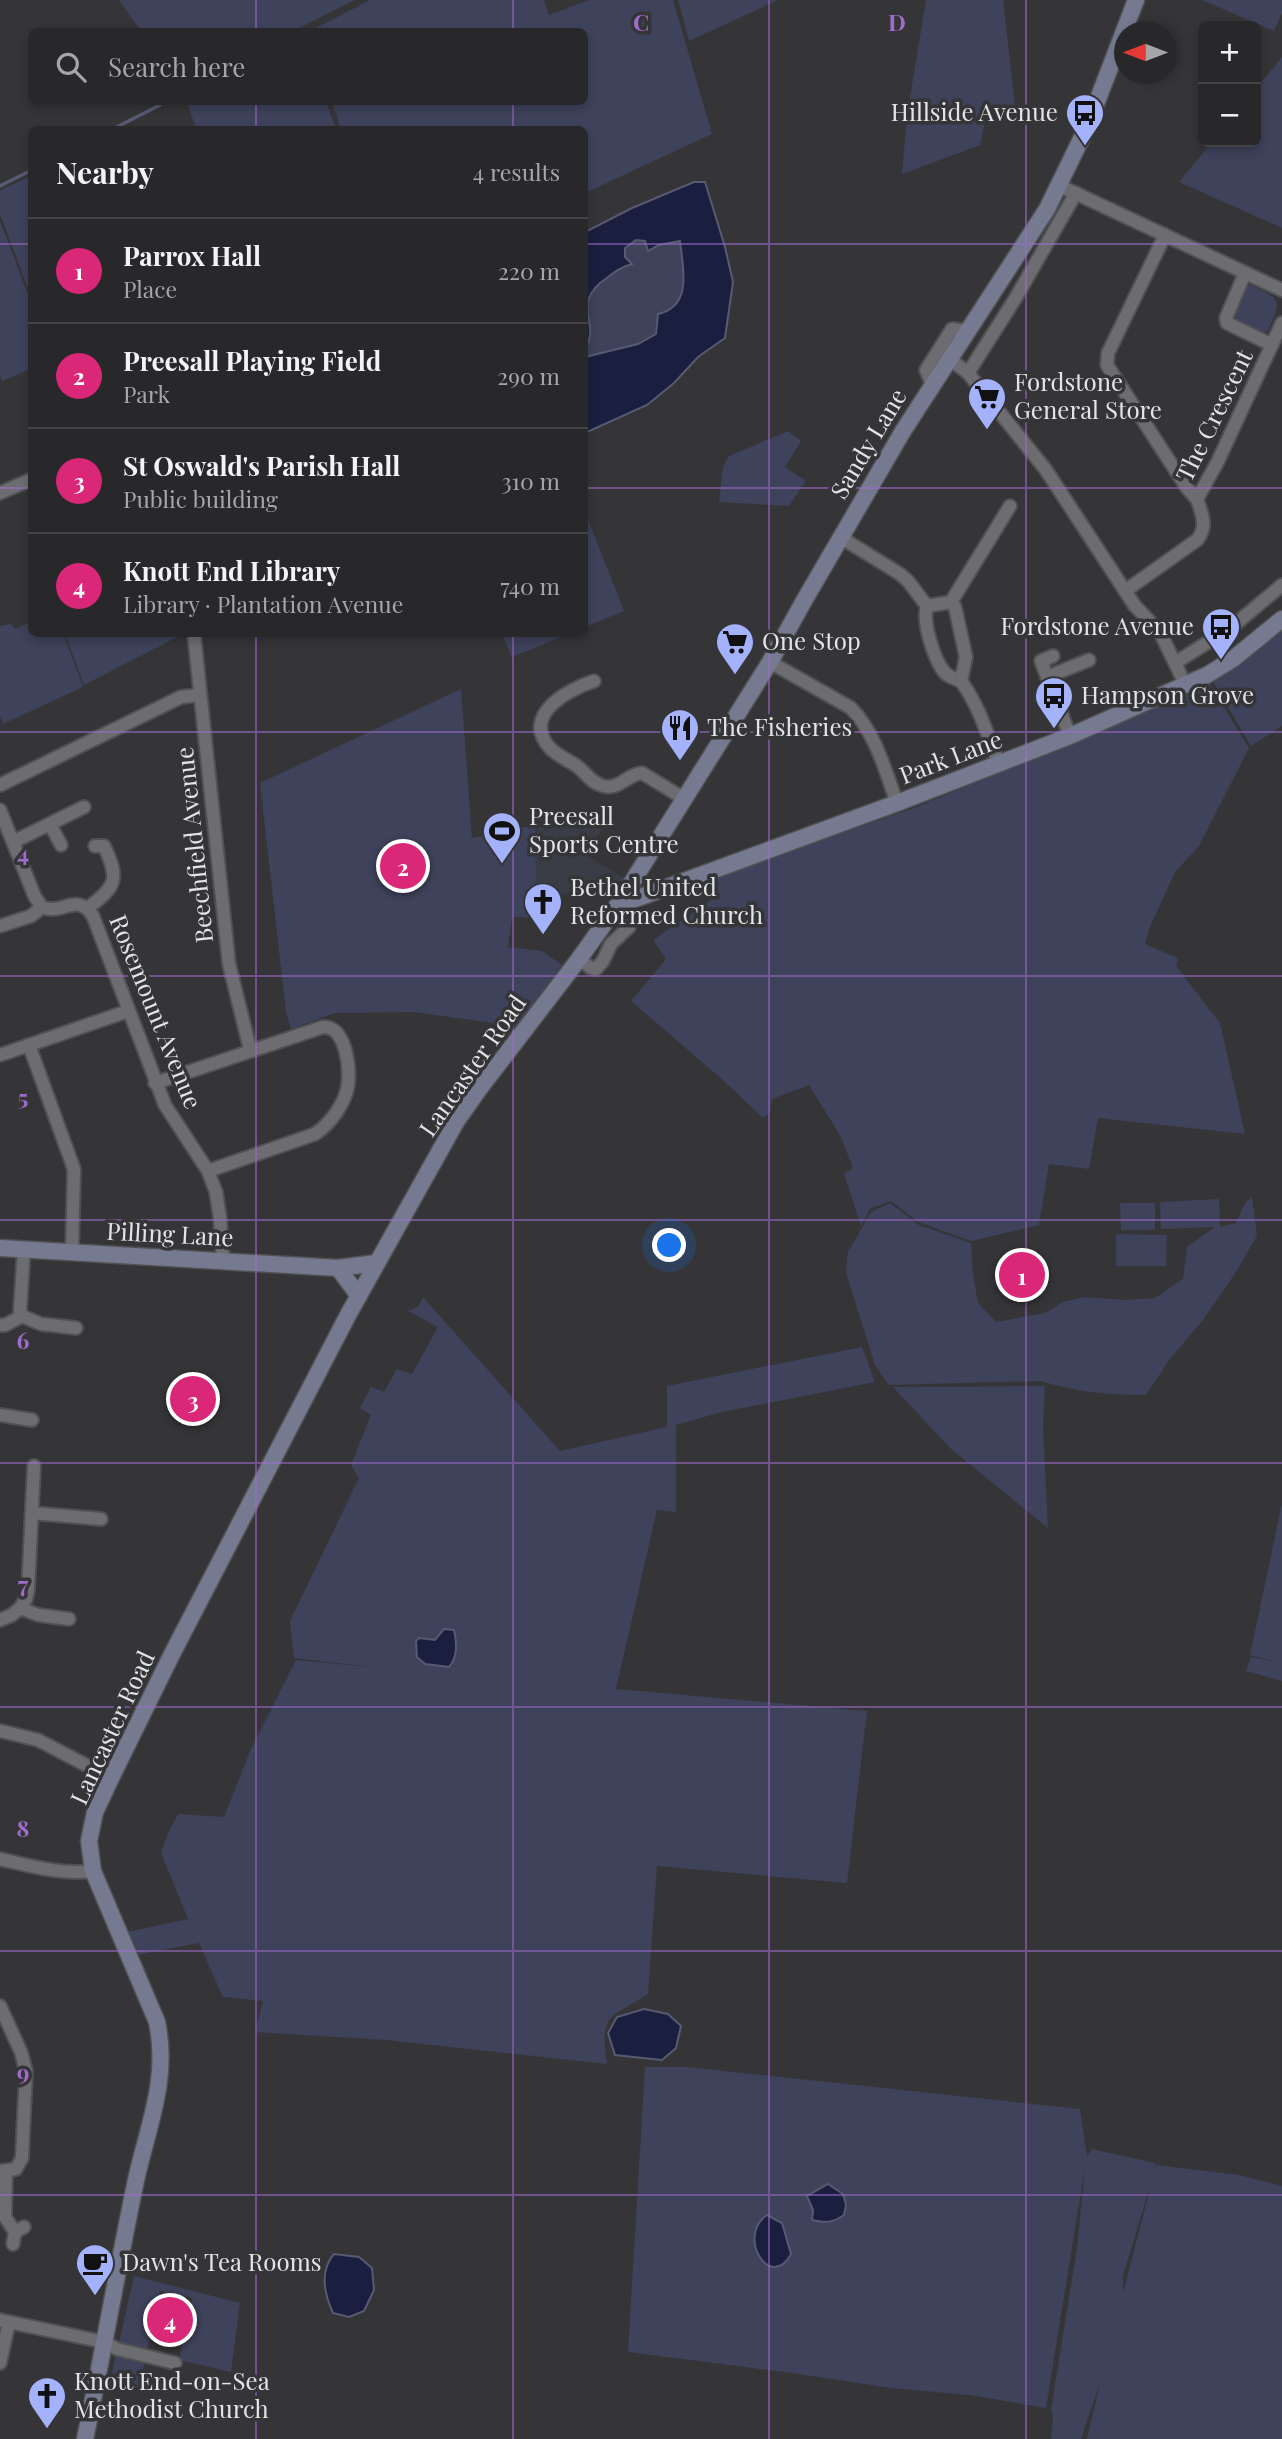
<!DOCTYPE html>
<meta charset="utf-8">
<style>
body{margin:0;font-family:"Playfair Display",serif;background:#303032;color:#f1f3f6}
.controls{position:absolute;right:21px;top:21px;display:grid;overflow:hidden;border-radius:10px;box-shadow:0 4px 10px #0003}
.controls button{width:63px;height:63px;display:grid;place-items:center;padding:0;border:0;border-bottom:2px solid #444447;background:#28282a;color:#f1f3f6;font:35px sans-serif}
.compass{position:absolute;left:1114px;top:21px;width:63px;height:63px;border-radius:50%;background:#28282a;box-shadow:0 4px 10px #0003;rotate:270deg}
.you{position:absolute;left:670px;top:1246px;width:24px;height:24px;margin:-18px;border:5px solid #fff;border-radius:50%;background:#1a73e8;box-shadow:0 0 0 10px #1a73e833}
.badge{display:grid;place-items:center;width:46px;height:46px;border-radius:50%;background:#db2777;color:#fff;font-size:23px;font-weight:700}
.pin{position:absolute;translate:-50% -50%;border:4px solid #fff;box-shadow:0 2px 7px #0006}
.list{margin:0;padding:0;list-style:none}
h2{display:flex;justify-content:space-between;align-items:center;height:91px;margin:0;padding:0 28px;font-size:30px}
h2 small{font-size:23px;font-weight:400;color:#a5a6a8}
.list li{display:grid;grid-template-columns:46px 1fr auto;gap:21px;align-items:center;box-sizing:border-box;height:105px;padding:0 28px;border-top:2px solid #444447}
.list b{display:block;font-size:26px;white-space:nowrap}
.list p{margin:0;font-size:23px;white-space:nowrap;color:#a5a6a8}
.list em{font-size:23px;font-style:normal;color:#a5a6a8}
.icon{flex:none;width:38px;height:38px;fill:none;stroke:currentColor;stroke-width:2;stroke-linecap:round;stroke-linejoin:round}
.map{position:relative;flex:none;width:1282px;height:2439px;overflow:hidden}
.search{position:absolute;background:#28282a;box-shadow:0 4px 10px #0003;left:28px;top:28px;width:560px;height:77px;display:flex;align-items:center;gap:18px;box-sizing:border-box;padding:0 24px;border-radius:10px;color:#a5a6a8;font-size:26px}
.panel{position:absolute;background:#28282a;box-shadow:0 4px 10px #0003;left:28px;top:126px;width:560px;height:511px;border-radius:10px}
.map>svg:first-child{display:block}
.built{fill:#3b3d46}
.green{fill:#3e425a;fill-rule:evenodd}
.water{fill:#1b1f3f;stroke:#575a71;stroke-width:2}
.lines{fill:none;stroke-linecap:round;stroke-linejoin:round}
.stream{stroke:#575a71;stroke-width:3.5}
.street-casing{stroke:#505153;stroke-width:16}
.secondary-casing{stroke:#505153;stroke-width:19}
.street{stroke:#6d6d71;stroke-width:12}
.secondary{stroke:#767a91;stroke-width:16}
.grid{fill:none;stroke:#9f6ccd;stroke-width:2;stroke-opacity:0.55}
.labels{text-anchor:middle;stroke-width:7;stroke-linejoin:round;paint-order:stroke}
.poi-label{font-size:24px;fill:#e3e4e6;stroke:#353538;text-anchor:start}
.street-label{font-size:24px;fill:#e3e4e6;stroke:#353538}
.grid-label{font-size:23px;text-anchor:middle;font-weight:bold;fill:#9f6ccd;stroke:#353538;stroke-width:7;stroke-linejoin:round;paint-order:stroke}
</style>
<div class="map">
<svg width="1282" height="2439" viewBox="0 0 1282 2439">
<rect width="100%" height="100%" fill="#353538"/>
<!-- built -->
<polygon class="built" points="591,814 606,823 586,855 625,879 616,894 536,894 535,825"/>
<!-- green -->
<g class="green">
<polygon points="119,0 355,0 293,31 141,31"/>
<polygon points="370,0 544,0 549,15 589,0 673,0 712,134 585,193 584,130 341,129 332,102 584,102 584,32 310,31"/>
<polygon points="678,0 778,0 689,41"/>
<polygon points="926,0 1003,0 1017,123 986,117 980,145 902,174 907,116"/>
<polygon points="1202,0 1282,0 1282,13 1274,31"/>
<polygon points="1282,57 1282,228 1179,182 1212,142 1256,142 1256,89"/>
<polygon points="187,102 326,102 336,129 196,129"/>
<polygon points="31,176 31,296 0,214 0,190"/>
<polygon points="0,221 31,302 31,369 2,381 0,375"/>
<path d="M636,240l9,1 3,10 11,-6 21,-4c3,27 13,64 -22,73l-2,20 -18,10 -53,13c-1,-9 4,-17 5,-27 1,-27 -10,-34 17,-53 9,-5 14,-10 24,-13l-6,-7v-9z"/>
<path d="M1251,285c31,15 31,14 17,46l-7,3 -28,-13 -1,-5 13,-28z"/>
<polygon points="788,431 801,441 785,467 806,481 789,506 719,502 723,467 729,456"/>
<polygon points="585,512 624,611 585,627 584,627"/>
<polygon points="31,622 32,634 63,634 83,687 3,724 0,716 0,626 11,624 15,629"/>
<polygon points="1282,627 1282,726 1251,746 1212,680"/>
<polygon points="65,634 183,634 84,685"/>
<polygon points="502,634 569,634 512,657"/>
<polygon points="1209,683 1249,748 1199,846 1175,872 1150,927 1145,944 1178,958 1176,966 1220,1023 1245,1134 1098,1118 1089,1169 1049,1164 1039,1225 971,1241 918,1222 891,1201 870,1209 861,1226 844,1174 853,1168 841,1137 809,1085 772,1099 770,1113 763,1118 725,1082 631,1001 666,959 653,940 711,900 704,881 917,807"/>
<polygon points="461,689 472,838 535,825 537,918 512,917 508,947 542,951 562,965 516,1026 413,1012 335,1013 291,1029 286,1012 260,783"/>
<path d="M1252,1197l5,39 -21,36 -33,48 -33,39 -24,36c-35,0 -71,-3 -105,-14l-152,4 -14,-20 -29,-92 2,-21 23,-40 19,-9 29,22 52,18 2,31 5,29 18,19 49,-9 18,-11 21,-5 40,3 31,-2 28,-19 4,-32 28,-20 -54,2 -1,-27 59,-3 1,28 16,-4 9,-20z"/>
<polygon points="1120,1203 1155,1203 1155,1230 1121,1230"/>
<polygon points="1116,1234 1167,1235 1166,1266 1116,1266"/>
<path d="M423,1297l137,154 107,-24v-41l195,-39 13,35 -153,30 -46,13v87l-19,-2 -41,179 251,22 -20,172 -190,-17 -9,128c-40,26 -48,18 -41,70l-221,-24 -131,-8 8,-31 -40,-4 -24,-54 -61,12 -11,-23 61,-13 -27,-66 7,-20 10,-19 46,3 26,-66 46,-91 84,8 -86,-10 -4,-37 69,-143 -8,-13 20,-50 -11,-7 11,-21 13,5 13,-23 15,5 26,-47 -30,-16 10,-4z"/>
<polygon points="1045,1386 1043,1427 1048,1528 951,1449 893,1387"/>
<polygon points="1282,1503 1282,1681 1246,1671 1251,1657 1281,1663 1250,1655"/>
<path d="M645,2067h42l393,42 7,47 5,-7 63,14 -1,8 2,-6 83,10 43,11v253h-195l13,-56 -19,56h-30l2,-23 -2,-6 26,-162 8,-81 -39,241 -77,-13 -78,-7 -99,-15 -164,-21zM1148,2193h1l-26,100v-17z"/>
<polygon points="134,2276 240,2303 231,2372 179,2360 192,2298 160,2291 139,2388 110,2382"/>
</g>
<!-- water -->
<g class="water">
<path d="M694,182h11l20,65 8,35 -8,56 -27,19 -24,26 -27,22 -62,28v-76l53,-13 18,-10 2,-20c35,-8 25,-46 22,-73l-21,4 -11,6 -3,-10 -9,-1 -11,8v9l7,7c-11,3 -16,7 -24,13 -40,27 -6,44 -23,73v-118l47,-24z"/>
<path d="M444,1629l10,1c3,13 4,27 -5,37l-24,-3 -8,-7 -1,-16 3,-3 16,2z"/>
<polygon points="644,2009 668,2014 681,2026 676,2048 662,2060 615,2055 608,2033 617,2017"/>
<path d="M828,2184l15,10 3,11 -2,10c-12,8 -18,8 -32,5l1,-10 -6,-14z"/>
<path d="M767,2215l15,8 9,31c-21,38 -55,-18 -24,-39z"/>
<path d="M334,2254l25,3 13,11 2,22 -10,21 -15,6 -16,-4c-9,-20 -14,-42 1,-59z"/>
</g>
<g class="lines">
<!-- stream -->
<g class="stream">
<polyline points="111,130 160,105"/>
<polyline points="0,186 32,170"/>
</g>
<defs>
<g id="street">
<polyline points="1060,186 1282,290"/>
<polyline points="1165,235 1108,353 1107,365 1187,488 1197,499"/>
<polyline points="1245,273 1226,318 1227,323 1272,345"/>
<polyline points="950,359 968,373 1046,470 1135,606 1160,632 1186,686"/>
<polyline points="968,373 1015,299 1076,193"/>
<polyline points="932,384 926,370 952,329 968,331"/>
<polyline points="0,493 32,479"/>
<path d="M840,537l60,37 8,7 19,25c-5,16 7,54 18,67 6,6 14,5 18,11 17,24 25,53 36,80"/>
<path d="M1125,591l72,-51c11,-13 5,-26 0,-41l21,-38 64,-138"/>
<polyline points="951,602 1010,506"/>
<polyline points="927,606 951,602 955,607 966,657 961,681"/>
<polyline points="194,634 229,964 250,1049"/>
<polyline points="1053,656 1041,661 1070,736"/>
<path d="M770,662l81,46c25,26 34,62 46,95"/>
<polyline points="1175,663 1232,627 1282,585"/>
<polyline points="1047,677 1089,660"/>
<path d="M594,681c-25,8 -74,34 -44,67 8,8 18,12 27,18 9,7 14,17 26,20 17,4 24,-12 39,-13l41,25"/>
<polyline points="0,785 181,697 199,695"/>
<polyline points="0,810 35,897 42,907"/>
<polyline points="50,824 61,845"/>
<polyline points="13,842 84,807"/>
<path d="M88,908c28,-22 32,-28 16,-62h-9"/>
<path d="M0,926l31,-10 11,-9c20,9 35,-16 51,9l72,189 43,66 8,21 4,26 3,42"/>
<polyline points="579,959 591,968 596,969 603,961 611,944 629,927"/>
<polyline points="29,1045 74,1169 72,1252"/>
<polyline points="0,1055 128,1011"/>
<path d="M155,1083l168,-56c23,-1 27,40 25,58 -3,19 -18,39 -33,49l-107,37"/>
<polyline points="22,1316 20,1310 24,1249"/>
<polyline points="22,1316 41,1324 76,1328"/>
<polyline points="0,1325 5,1325 22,1316"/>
<polyline points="0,1415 32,1420"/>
<polyline points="32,1513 101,1519"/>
<polyline points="20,1608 26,1599 28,1590 34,1466"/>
<polyline points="0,1620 12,1615 20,1608 38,1615 69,1619"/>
<polyline points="1,1731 38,1740 111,1778"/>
<path d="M0,1859c31,7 61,16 93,12"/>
<polyline points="0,2006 21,2052 26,2071 22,2158 16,2169 0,2171"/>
<polyline points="6,2171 5,2217 15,2232"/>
<polyline points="13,2244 15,2232 24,2227"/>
<polyline points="0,2320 104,2342 117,2349 175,2363"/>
<polyline points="0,2363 9,2322"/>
</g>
<g id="secondary">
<polyline points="619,902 627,902 897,803 1070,736 1207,675 1233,659 1282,619"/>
<polyline points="0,1248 338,1268 376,1263"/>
<polyline points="338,1268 359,1296"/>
<path d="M85,2439c18,-86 33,-173 51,-259 12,-54 33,-101 21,-158l-64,-151 -4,-30 6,-29 16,-34 61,-124 176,-339 108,-193 24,-34 99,-129 40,-56 151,-241 35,-63 98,-168 144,-222 41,-84 48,-125"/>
</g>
</defs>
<!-- street casing -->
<use href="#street" class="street-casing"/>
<!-- secondary casing -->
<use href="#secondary" class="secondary-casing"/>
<!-- street -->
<use href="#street" class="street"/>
<!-- secondary -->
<use href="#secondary" class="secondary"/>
</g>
<!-- grid -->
<path class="grid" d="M256,0v32M513,0v32M769,0v2439M1026,0v2439M256,102v28M513,102v28M0,244h32M584,244h698M0,488h32M584,488h698M256,634v1805M513,634v1805M0,732h1282M0,976h1282M0,1220h1282M0,1463h1282M0,1707h1282M0,1951h1282M0,2195h1282"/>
<!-- icons -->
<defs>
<symbol id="bus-pin" viewBox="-11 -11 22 30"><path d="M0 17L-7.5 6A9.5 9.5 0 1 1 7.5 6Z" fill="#a4b2fc" stroke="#353538"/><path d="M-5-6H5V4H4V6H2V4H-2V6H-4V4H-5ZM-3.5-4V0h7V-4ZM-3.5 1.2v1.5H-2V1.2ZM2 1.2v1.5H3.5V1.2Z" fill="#111"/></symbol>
<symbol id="supermarket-pin" viewBox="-11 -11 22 30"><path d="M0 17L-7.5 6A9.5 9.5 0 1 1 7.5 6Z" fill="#a4b2fc" stroke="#353538"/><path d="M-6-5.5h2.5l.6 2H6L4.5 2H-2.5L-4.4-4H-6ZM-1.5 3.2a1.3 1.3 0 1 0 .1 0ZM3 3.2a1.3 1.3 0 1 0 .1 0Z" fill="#111"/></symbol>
<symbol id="restaurant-pin" viewBox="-11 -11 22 30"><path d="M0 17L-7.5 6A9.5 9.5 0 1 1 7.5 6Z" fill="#a4b2fc" stroke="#353538"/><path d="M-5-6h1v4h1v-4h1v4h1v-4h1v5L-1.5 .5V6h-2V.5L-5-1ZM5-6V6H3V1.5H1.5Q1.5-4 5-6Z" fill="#111"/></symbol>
<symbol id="stadium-pin" viewBox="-11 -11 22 30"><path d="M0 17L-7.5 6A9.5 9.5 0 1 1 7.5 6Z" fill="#a4b2fc" stroke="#353538"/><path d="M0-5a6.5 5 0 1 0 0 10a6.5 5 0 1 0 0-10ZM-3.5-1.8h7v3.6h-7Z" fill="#111"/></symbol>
<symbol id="church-pin" viewBox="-11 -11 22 30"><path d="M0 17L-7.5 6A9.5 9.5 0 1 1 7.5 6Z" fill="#a4b2fc" stroke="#353538"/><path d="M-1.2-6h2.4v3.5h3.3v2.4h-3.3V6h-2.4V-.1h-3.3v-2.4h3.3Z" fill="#111"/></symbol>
<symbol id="cafe-pin" viewBox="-11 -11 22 30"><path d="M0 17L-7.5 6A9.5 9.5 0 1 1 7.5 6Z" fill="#a4b2fc" stroke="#353538"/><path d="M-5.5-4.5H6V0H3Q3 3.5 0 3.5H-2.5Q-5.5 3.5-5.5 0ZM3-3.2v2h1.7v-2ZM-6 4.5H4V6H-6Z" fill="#111"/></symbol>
</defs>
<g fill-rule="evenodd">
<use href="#bus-pin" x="1063" y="91" width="44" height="60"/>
<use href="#supermarket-pin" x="965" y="375" width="44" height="60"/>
<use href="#bus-pin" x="1199" y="605" width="44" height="60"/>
<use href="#supermarket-pin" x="713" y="620" width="44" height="60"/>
<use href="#bus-pin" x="1032" y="674" width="44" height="60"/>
<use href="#restaurant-pin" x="658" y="706" width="44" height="60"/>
<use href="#stadium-pin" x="480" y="809" width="44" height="60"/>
<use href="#church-pin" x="521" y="880" width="44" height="60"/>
<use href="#cafe-pin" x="73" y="2241" width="44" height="60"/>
<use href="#church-pin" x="25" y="2374" width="44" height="60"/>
</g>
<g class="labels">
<!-- poi labels -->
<g class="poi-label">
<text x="1058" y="121" text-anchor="end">Hillside Avenue</text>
<text x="1014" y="391">Fordstone<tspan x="1014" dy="28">General Store</tspan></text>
<text x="1194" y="635" text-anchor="end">Fordstone Avenue</text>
<text x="762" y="650">One Stop</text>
<text x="1081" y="704">Hampson Grove</text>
<text x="707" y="736">The Fisheries</text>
<text x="529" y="825">Preesall<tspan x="529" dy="28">Sports Centre</tspan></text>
<text x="570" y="896">Bethel United<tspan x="570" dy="28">Reformed Church</tspan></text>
<text x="122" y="2271">Dawn's Tea Rooms</text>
<text x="74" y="2390">Knott End-on-Sea<tspan x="74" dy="28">Methodist Church</tspan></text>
</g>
<!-- street labels -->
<g class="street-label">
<text transform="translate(1215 416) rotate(-64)" y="8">The Crescent</text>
<text transform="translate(869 444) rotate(-59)" y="8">Sandy Lane</text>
<text transform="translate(951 758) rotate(-21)" y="8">Park Lane</text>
<text transform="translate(195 845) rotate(-96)" y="8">Beechfield Avenue</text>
<text transform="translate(155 1012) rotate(68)" y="8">Rosemount Avenue</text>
<text transform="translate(473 1066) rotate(-55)" y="8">Lancaster Road</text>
<text transform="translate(170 1235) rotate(3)" y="8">Pilling Lane</text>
<text transform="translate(113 1728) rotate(-65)" y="8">Lancaster Road</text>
</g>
</g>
<g class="grid-label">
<text x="641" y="31">C</text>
<text x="897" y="31">D</text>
<text x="23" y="862">4</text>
<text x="23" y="1106">5</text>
<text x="23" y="1349">6</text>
<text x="23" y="1593">7</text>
<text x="23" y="1837">8</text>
<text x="23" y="2081">9</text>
</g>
</svg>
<div class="controls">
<button>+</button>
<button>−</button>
</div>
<svg class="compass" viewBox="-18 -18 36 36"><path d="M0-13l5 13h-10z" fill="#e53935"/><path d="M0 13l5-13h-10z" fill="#a5a6a8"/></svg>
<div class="you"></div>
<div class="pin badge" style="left:1022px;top:1275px">1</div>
<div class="pin badge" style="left:403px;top:866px">2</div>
<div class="pin badge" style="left:193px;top:1399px">3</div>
<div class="pin badge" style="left:170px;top:2320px">4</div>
<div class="search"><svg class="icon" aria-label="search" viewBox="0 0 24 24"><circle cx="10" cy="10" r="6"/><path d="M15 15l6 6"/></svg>Search here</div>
<section class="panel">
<h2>Nearby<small>4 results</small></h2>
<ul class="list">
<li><span class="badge">1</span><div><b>Parrox Hall</b><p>Place</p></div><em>220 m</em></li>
<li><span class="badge">2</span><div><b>Preesall Playing Field</b><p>Park</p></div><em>290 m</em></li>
<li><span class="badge">3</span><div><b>St Oswald's Parish Hall</b><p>Public building</p></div><em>310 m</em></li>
<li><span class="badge">4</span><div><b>Knott End Library</b><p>Library · Plantation Avenue</p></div><em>740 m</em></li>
</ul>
</section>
</div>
